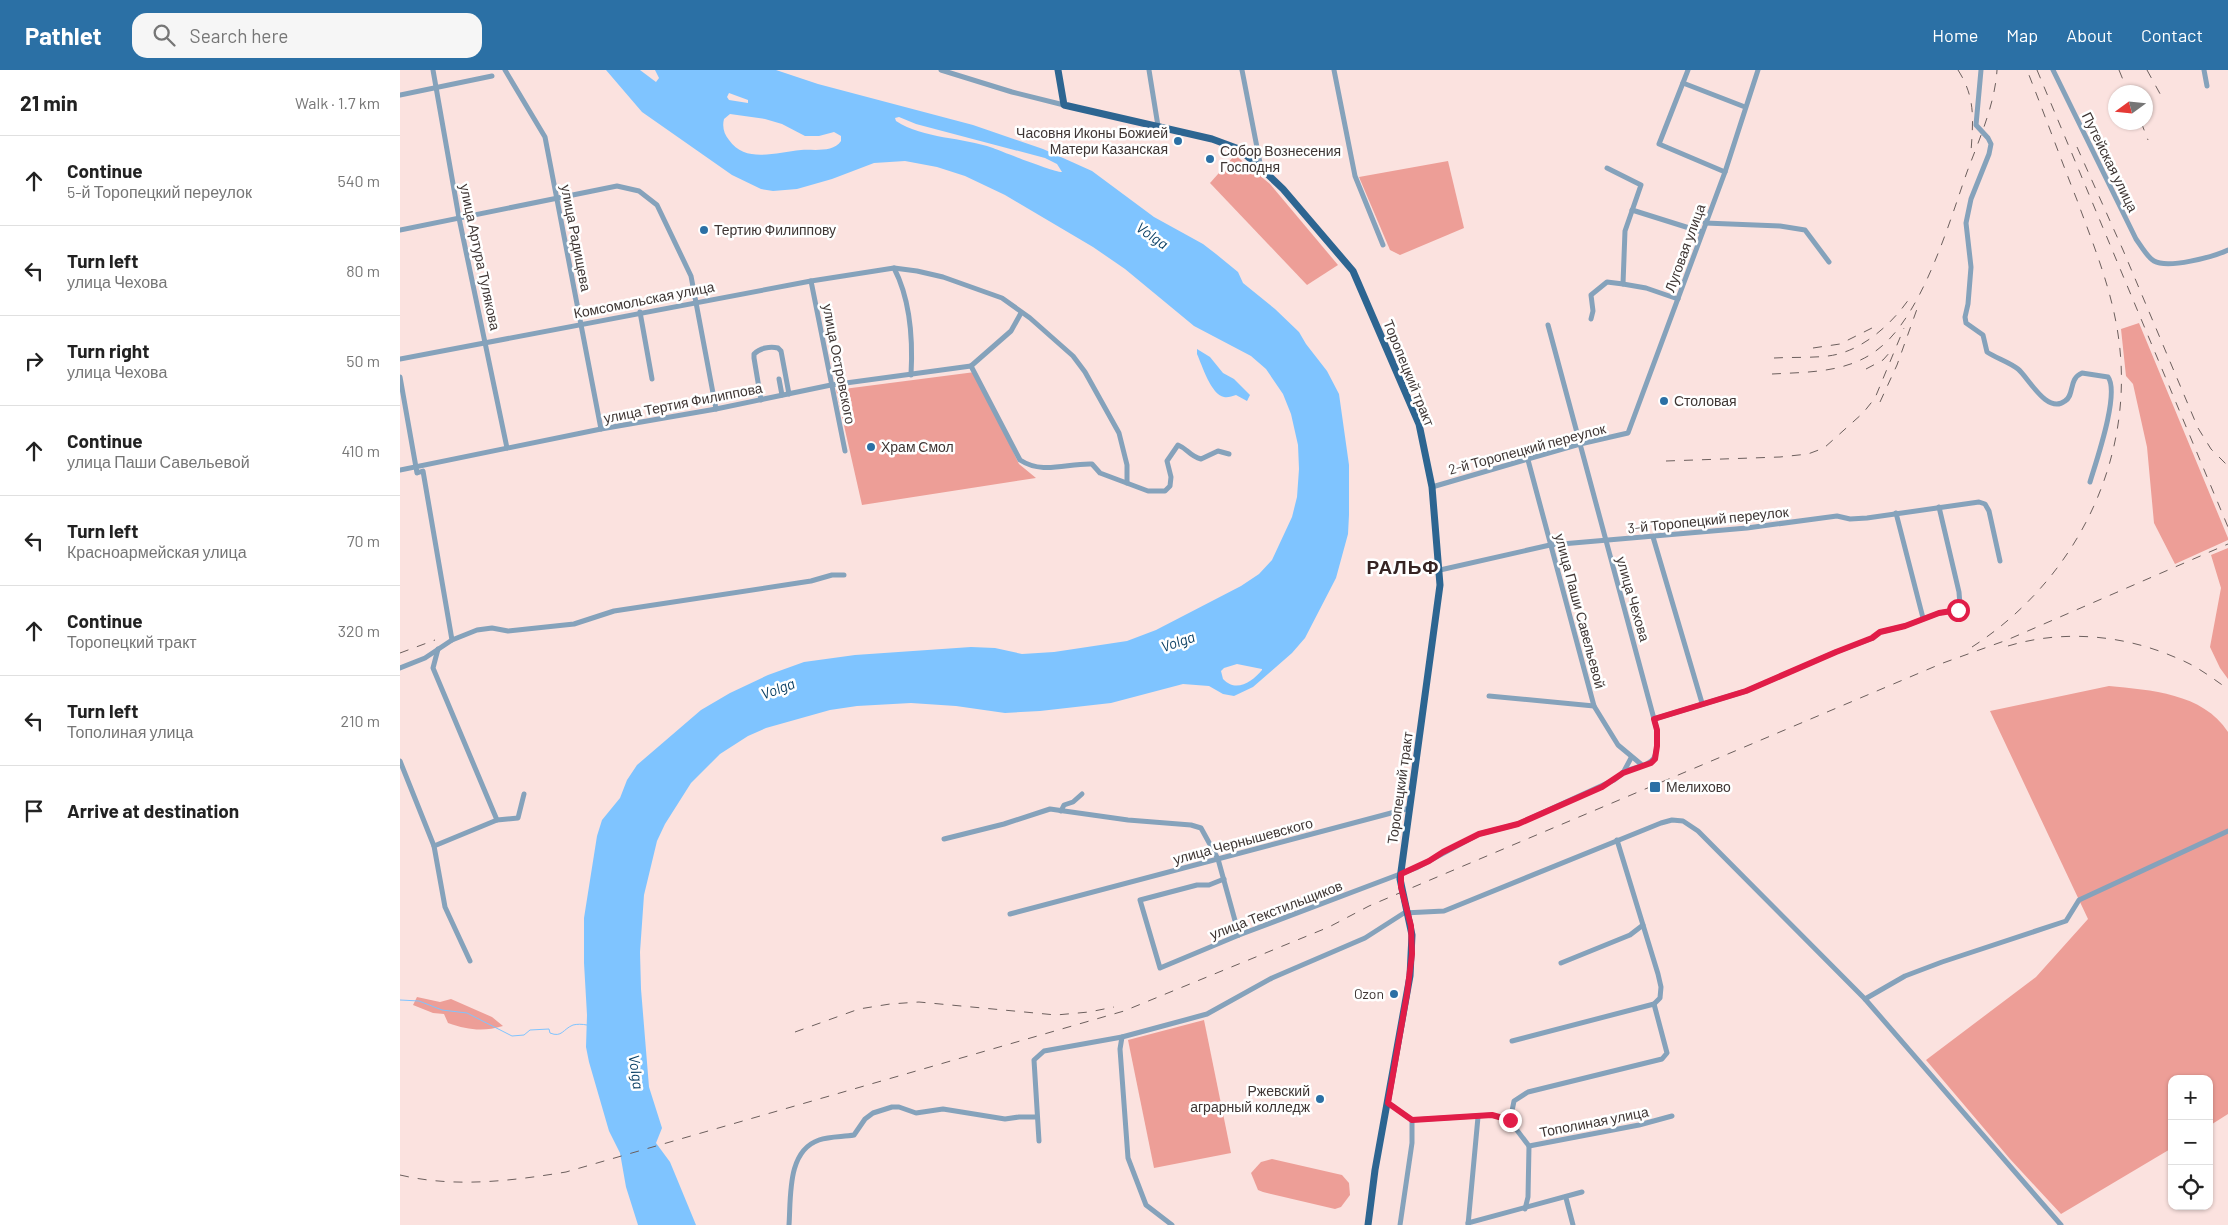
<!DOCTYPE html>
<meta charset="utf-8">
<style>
body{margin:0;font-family:Barlow,sans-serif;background:#f6f6f6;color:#222}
.controls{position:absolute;right:15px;bottom:15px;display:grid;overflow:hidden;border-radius:10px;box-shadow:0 1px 4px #0004}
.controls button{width:45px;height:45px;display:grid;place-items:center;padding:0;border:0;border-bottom:1px solid #e0e0e0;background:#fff;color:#222;font:25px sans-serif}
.compass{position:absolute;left:1708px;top:15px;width:45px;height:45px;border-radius:50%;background:#fff;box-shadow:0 1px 4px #0004;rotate:255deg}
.stop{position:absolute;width:15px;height:15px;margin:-11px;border:4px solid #e11d48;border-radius:50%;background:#fff}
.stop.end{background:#e11d48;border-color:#fff;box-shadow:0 1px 5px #0008}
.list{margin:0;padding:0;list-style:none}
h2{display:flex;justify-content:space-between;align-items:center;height:65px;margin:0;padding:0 20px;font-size:21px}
h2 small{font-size:16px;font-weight:400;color:#767676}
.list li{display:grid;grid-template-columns:32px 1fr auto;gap:15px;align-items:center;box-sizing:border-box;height:90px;padding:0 20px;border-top:1px solid #e0e0e0}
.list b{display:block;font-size:19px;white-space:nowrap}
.list p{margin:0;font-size:16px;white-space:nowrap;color:#767676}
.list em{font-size:16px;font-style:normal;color:#767676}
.icon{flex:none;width:28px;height:28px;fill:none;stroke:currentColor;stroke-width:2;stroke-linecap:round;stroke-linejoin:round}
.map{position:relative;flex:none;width:1828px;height:1155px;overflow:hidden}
header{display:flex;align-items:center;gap:30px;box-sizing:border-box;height:70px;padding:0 25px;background:#2b70a5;color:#fff}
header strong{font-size:24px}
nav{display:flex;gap:28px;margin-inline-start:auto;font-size:18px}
.search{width:350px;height:45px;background:#f6f6f6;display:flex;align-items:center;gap:12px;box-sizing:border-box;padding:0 18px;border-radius:15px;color:#767676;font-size:19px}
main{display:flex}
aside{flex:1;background:#fff}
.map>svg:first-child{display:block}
.green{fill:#ed9e97}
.water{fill:#7fc4ff;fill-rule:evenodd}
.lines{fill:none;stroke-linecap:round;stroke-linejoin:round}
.stream{stroke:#7fc4ff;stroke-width:1}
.minor{stroke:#85a2bb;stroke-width:5}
.major{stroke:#2d6591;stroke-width:7}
.rail{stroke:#6c5f5d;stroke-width:1;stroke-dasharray:9 9;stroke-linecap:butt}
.route{stroke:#e11d48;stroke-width:6}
.poi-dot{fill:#2b70a5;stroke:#fff;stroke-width:2}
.labels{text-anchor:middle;stroke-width:5;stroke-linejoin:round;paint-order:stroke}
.poi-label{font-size:14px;fill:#3f3634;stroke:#fff;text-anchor:start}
.street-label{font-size:14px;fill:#3f3634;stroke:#fff}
.water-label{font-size:15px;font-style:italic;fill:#0b4065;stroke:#fff}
.district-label{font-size:19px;font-weight:bold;letter-spacing:1px;fill:#362423;stroke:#fff}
</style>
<header>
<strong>Pathlet</strong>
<div class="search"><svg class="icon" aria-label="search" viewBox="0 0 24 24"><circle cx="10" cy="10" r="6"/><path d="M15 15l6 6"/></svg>Search here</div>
<nav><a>Home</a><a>Map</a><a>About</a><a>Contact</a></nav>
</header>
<main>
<aside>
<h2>21 min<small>Walk · 1.7 km</small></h2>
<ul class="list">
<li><svg class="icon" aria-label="ahead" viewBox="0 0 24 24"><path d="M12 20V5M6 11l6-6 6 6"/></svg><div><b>Continue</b><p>5-й Торопецкий переулок</p></div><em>540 m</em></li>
<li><svg class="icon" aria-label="left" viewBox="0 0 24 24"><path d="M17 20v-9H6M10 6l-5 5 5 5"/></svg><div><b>Turn left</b><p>улица Чехова</p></div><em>80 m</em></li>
<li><svg class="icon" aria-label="right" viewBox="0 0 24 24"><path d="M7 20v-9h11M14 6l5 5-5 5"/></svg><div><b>Turn right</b><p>улица Чехова</p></div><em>50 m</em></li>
<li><svg class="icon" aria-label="ahead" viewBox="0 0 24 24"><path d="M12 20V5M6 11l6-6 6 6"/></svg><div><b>Continue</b><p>улица Паши Савельевой</p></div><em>410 m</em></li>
<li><svg class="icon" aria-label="left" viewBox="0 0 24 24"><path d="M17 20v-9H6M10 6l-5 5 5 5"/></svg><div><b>Turn left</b><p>Красноармейская улица</p></div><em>70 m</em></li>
<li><svg class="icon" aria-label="ahead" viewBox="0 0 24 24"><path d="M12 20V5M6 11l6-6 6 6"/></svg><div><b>Continue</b><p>Торопецкий тракт</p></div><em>320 m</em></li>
<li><svg class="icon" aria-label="left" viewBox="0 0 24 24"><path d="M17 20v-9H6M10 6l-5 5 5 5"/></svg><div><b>Turn left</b><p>Тополиная улица</p></div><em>210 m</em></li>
<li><svg class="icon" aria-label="arrive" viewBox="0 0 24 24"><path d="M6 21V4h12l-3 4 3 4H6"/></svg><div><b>Arrive at destination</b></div></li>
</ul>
</aside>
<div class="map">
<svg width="1828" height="1155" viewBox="0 0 1828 1155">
<rect width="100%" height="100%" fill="#fbe2df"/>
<!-- green -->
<g class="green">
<polygon points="835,85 870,114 938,195 907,215 810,113"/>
<polygon points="1048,91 1064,158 1000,185 990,180 959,107"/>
<polygon points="1739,253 1828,468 1828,470 1775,494 1754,453 1747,377 1733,314 1726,306 1721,259"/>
<polygon points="575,302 619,394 636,408 462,435 436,320"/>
<polygon points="1828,478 1828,609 1820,598 1810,577 1821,518 1811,485"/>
<path d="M1709,616c41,4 94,7 119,46v382l-19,12v-47h-37v69l-111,66 -51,-55 -84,-99 110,-83 52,-58 -98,-208z"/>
<path d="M17,927l23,5 11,-3 41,18 11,9c-20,6 -35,4 -55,-3l-4,-9 -11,-1 -20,-8z"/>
<polygon points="804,950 831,1083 754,1098 728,970"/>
<polygon points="872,1089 942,1105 949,1113 950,1125 941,1137 935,1139 863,1122 858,1120 851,1103 861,1092"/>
</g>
<!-- water -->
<g class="water">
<path d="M206,0h34l16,12 3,-4 -4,-8h121l42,14 155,41 70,24 49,22 62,46 49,27 13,10 22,18 5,11 32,26 24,23 7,12 21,27 12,23 10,71v50l-1,19 -12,44 -31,60 -13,15 -39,34 -19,9 -11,-2 -14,-8 -26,-2 -72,19 -71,8 -35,2 -49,-7 -45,-3 -54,3 -27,4 -64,18 -18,8 -28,18 -29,29 -26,41 -8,17 -13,54 -4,57 1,37 8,98 13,41 -6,15 14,19 26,63h-58l-12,-38 -6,-34 -11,-22 -20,-69 -3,-15 1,-32 -3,-52v-45l13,-82 5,-16 18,-22 7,-18 10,-15 64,-55 29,-17 38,-18 36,-13 51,-7 116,-8 24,1 27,6 32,-2 73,-11 29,-11 85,-44 18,-12 13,-14 20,-43 5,-20 2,-28 -1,-24 -7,-31 -8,-20 -17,-25 -15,-13 -57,-30 -69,-57 -32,-22 -88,-52 -40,-19 -28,-9 -32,-6 -31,2 -42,16 -35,10 -24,2 -12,-2 -29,-14 -90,-63zM329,23l19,7v3l-19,-3 -2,-3zM330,44l35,5 17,5 23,12h14l15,-4 7,4v5c-8,12 -27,8 -40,9 -25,2 -55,14 -72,-10 -5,-6 -7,-13 -5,-21zM499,47l17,7 129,34 12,6 5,8c-5,1 -59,-20 -69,-24 -31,-11 -69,-9 -97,-27l-1,-3zM837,594l25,5v1c-10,12 -26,23 -39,9l-2,-8 3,-3z"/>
<path d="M797,279l13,8 13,16 11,6 16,16 -3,6 -11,-6c-4,1 -8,3 -12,2 -13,-2 -22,-32 -27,-43z"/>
</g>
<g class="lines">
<!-- stream -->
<path class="stream" d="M0,930l19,1 23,9 25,3 45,23 12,-1 6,-5 19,-1 1,4c12,5 13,-4 23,-8 4,-1 9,-1 14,0"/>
<!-- minor -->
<g class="minor">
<polyline points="33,0 59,148 107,378"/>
<polyline points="105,0 145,67 201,359"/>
<polyline points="541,0 612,22 664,35"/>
<polyline points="749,0 758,56"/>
<polyline points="842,0 861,98"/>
<polyline points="934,0 955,106 983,175"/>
<polyline points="1288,0 1259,74 1325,102"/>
<path d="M1581,0l-5,55 12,13 3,6 -2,10 -18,45 -5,24 5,44 -3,37 -3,13 1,6 17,12 4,17c9,6 22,10 31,17 10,8 29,46 47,32 10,-6 3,-22 17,-28l26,4c12,16 -12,85 -18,105"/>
<path d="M1653,0l83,169c5,7 11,18 18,22 14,8 59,-4 74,-11"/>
<polyline points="1804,0 1807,16"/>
<polyline points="1283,13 1345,37"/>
<polyline points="0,25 92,6"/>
<polyline points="1232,140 1302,162"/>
<polyline points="1305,153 1380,156 1405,160 1429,192"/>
<polyline points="0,160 217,116 239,121 257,135 291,206 316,339"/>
<path d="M494,198c16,31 19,72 17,107"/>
<polyline points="411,211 445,381"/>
<polyline points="1223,214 1246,218 1278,229"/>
<polyline points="240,242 252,309"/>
<polyline points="1191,249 1193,241 1191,225 1207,212 1223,214 1225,161 1241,115 1207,98"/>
<path d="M1148,255l109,405c1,36 -3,31 -34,42"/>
<polyline points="0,289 411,211 494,198 517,201 543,207 602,228 630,248 673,286 685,302 719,363 727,395 727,413"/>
<path d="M571,296l49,94c23,15 47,3 72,4l8,9 48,18h17l5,-5 1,-9 -4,-16 11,-16c10,4 11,11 23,14l17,-8 11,3"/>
<polyline points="571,296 611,261 621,243"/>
<polyline points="0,307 17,403 23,401 52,570 77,560 92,558 108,561 174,554 214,541 411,511 432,505 444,505"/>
<polyline points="379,309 382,325"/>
<path d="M361,330l-7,-42v-4c6,-6 16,-8 24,-6l3,3 8,43"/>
<polyline points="1128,390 1194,636 1218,675 1242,695"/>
<polyline points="0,400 201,359 316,339 431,315 571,296"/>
<polyline points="1032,417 1180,374 1228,363 1325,102 1358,0"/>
<polyline points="1496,443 1523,548"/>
<polyline points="1253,467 1302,633"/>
<polyline points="1040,500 1150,475 1347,458 1437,446 1450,449 1467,448 1579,432 1585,434 1589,441 1600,491"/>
<polyline points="38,579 33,598 97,750"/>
<polyline points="0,598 25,588 52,570"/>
<polyline points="1089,626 1194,636"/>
<polyline points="1254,649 1346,621 1436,582 1473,568 1480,562 1505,556 1539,543 1558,540 1560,535 1559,522 1539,437"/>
<polyline points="0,691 34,776 45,837 70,891"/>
<polyline points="661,741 664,735 673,732 682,724"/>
<polyline points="544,769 604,754 650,739 728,750 791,755 801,758 818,789 839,865"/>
<polyline points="34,776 97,750 118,748 124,724"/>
<polyline points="824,809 809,815 797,815 740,830 760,898 839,865 1016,798 1079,764 1118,754 1214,710 1223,703 1231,688"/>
<polyline points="610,844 1010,738"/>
<polyline points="1161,893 1230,865 1243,855"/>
<polyline points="1465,929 1505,906 1542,892 1666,851 1679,830 1828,761"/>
<polyline points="722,967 720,979 728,1088 746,1135 772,1155"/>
<polyline points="1112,971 1254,934 1260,928 1261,917 1258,904 1217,770"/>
<polyline points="988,1033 1012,1050 1092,1045 1110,1051 1129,1076 1239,1055 1272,1046"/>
<polyline points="1110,1051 1114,1031 1128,1022 1262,989 1267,983 1254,934"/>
<polyline points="639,1071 634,990 644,981 722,967 807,944 872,908 965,868 1004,843 1044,841 1261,753 1272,750 1283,751 1298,761 1465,929 1661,1155"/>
<polyline points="1166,1128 1173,1155"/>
<polyline points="1125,1139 1128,1127 1129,1076"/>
<polyline points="1068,1153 1182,1122"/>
<path d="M389,1155c2,-29 -2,-74 30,-85 11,-4 24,-3 35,-5l11,-16 8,-6 19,-6h7l17,6 27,-4 62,10 14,-2h18"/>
<polyline points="1000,1155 1012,1073 1012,1050"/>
<polyline points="1068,1155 1078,1047"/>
</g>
<!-- major -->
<polyline class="major" points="658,0 664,35 812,69 839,79 861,98 883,119 953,201 1019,354 1032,417 1040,515 1000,809 1012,865 1010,906 975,1100 968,1155"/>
<!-- rail -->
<g class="rail">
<path d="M1558,0c18,28 15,50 13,82"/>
<polyline points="1637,0 1828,457"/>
<polyline points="1719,0 1728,22"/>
<polyline points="1747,0 1764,31"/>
<polyline points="1741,52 1748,70"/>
<polyline points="1677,77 1723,180 1798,358 1811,379 1828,396"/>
<polyline points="1413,278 1440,274 1476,256"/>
<path d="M1374,288c18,-1 37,0 54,-2 33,-4 63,-31 81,-57"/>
<polyline points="1466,299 1483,290 1491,281"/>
<path d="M1372,304c36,-2 75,-1 105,-24 45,-33 72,-127 90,-178 12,-32 28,-68 30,-102"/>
<polyline points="1480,332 1497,295 1517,239"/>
<polyline points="1266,391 1380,387 1408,384 1424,378 1463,343 1475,328 1504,258"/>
<path d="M1608,576c56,-17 118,-11 171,13 18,7 33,19 49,30"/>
<path d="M1572,577c104,-67 165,-189 146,-313 -7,-47 -25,-90 -41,-134 -17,-43 -33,-87 -50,-130"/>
<polyline points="0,583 35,570"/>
<polyline points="395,962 459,939 490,934 519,932 656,945 689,942 714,937"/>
<path d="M0,1105c55,13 111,6 166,-3l558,-161 205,-84 40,-21 54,-23 520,-220 64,-23 221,-96"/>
</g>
</g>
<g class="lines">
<!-- route -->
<polyline class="route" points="1110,1050 1092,1045 1012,1050 988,1033 1007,924 1012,884 1011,856 1001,817 1001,804 1029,791 1043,782 1079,764 1118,754 1202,717 1223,703 1251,693 1255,689 1257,676 1257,660 1254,649 1346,621 1436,582 1472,568 1480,562 1505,556 1539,543 1558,540"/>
</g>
<!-- markers -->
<g class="poi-dot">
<circle cx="778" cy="71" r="5"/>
<circle cx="810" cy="89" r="5"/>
<circle cx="304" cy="160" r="5"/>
<circle cx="1264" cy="331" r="5"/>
<circle cx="471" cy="377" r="5"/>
<rect x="1249" y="711" width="12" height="12" rx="2.5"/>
<circle cx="994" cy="924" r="5"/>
<circle cx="920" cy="1029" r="5"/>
</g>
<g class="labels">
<!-- poi labels -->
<g class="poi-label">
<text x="768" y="68" text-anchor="end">Часовня Иконы Божией<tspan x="768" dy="16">Матери Казанская</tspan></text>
<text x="820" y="86">Собор Вознесения<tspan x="820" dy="16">Господня</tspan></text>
<text x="314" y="165">Тертию Филиппову</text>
<text x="1274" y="336">Столовая</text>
<text x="481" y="382">Храм Смол</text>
<text x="1266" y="722">Мелихово</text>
<text x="984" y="929" text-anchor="end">Ozon</text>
<text x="910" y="1026" text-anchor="end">Ржевский<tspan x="910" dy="16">аграрный колледж</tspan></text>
</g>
<!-- street labels -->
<g class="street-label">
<text transform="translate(1710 92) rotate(64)" y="5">Путейская улица</text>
<text transform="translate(176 168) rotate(79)" y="5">улица Радищева</text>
<text transform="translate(1285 178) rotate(-70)" y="5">Луговая улица</text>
<text transform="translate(80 187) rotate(78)" y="5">улица Артура Тулякова</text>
<text transform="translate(244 230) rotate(-11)" y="5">Комсомольская улица</text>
<text transform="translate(439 294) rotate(79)" y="5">улица Островского</text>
<text transform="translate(1009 303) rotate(68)" y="5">Торопецкий тракт</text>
<text transform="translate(283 333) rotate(-11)" y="5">улица Тертия Филиппова</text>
<text transform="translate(1127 379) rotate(-15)" y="5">2-й Торопецкий переулок</text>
<text transform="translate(1308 450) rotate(-6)" y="5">3-й Торопецкий переулок</text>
<text transform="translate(1233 529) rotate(74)" y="5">улица Чехова</text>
<text transform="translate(1180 541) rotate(75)" y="5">улица Паши Савельевой</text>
<text transform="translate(1000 718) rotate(-82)" y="5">Торопецкий тракт</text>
<text transform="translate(843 771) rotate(-15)" y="5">улица Чернышевского</text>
<text transform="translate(876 840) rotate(-21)" y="5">улица Текстильщиков</text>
<text transform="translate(1194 1052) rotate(-11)" y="5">Тополиная улица</text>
</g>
<!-- water labels -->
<g class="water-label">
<text transform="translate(752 166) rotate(35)" y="5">Volga</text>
<text transform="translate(778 572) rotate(-19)" y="5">Volga</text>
<text transform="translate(378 619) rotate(-20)" y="5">Volga</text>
<text transform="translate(236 1002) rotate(82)" y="5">Volga</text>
</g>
<!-- district labels -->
<g class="district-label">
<text x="1003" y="504">РАЛЬФ</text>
</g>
</g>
</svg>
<div class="controls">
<button>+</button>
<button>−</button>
<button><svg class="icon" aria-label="locate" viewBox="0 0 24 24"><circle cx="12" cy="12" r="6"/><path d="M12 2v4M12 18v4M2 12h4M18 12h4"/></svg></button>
</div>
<svg class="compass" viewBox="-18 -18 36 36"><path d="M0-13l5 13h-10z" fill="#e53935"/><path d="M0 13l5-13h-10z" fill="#767676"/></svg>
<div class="stop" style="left:1558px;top:540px"></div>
<div class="stop end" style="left:1110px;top:1050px"></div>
</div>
</main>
